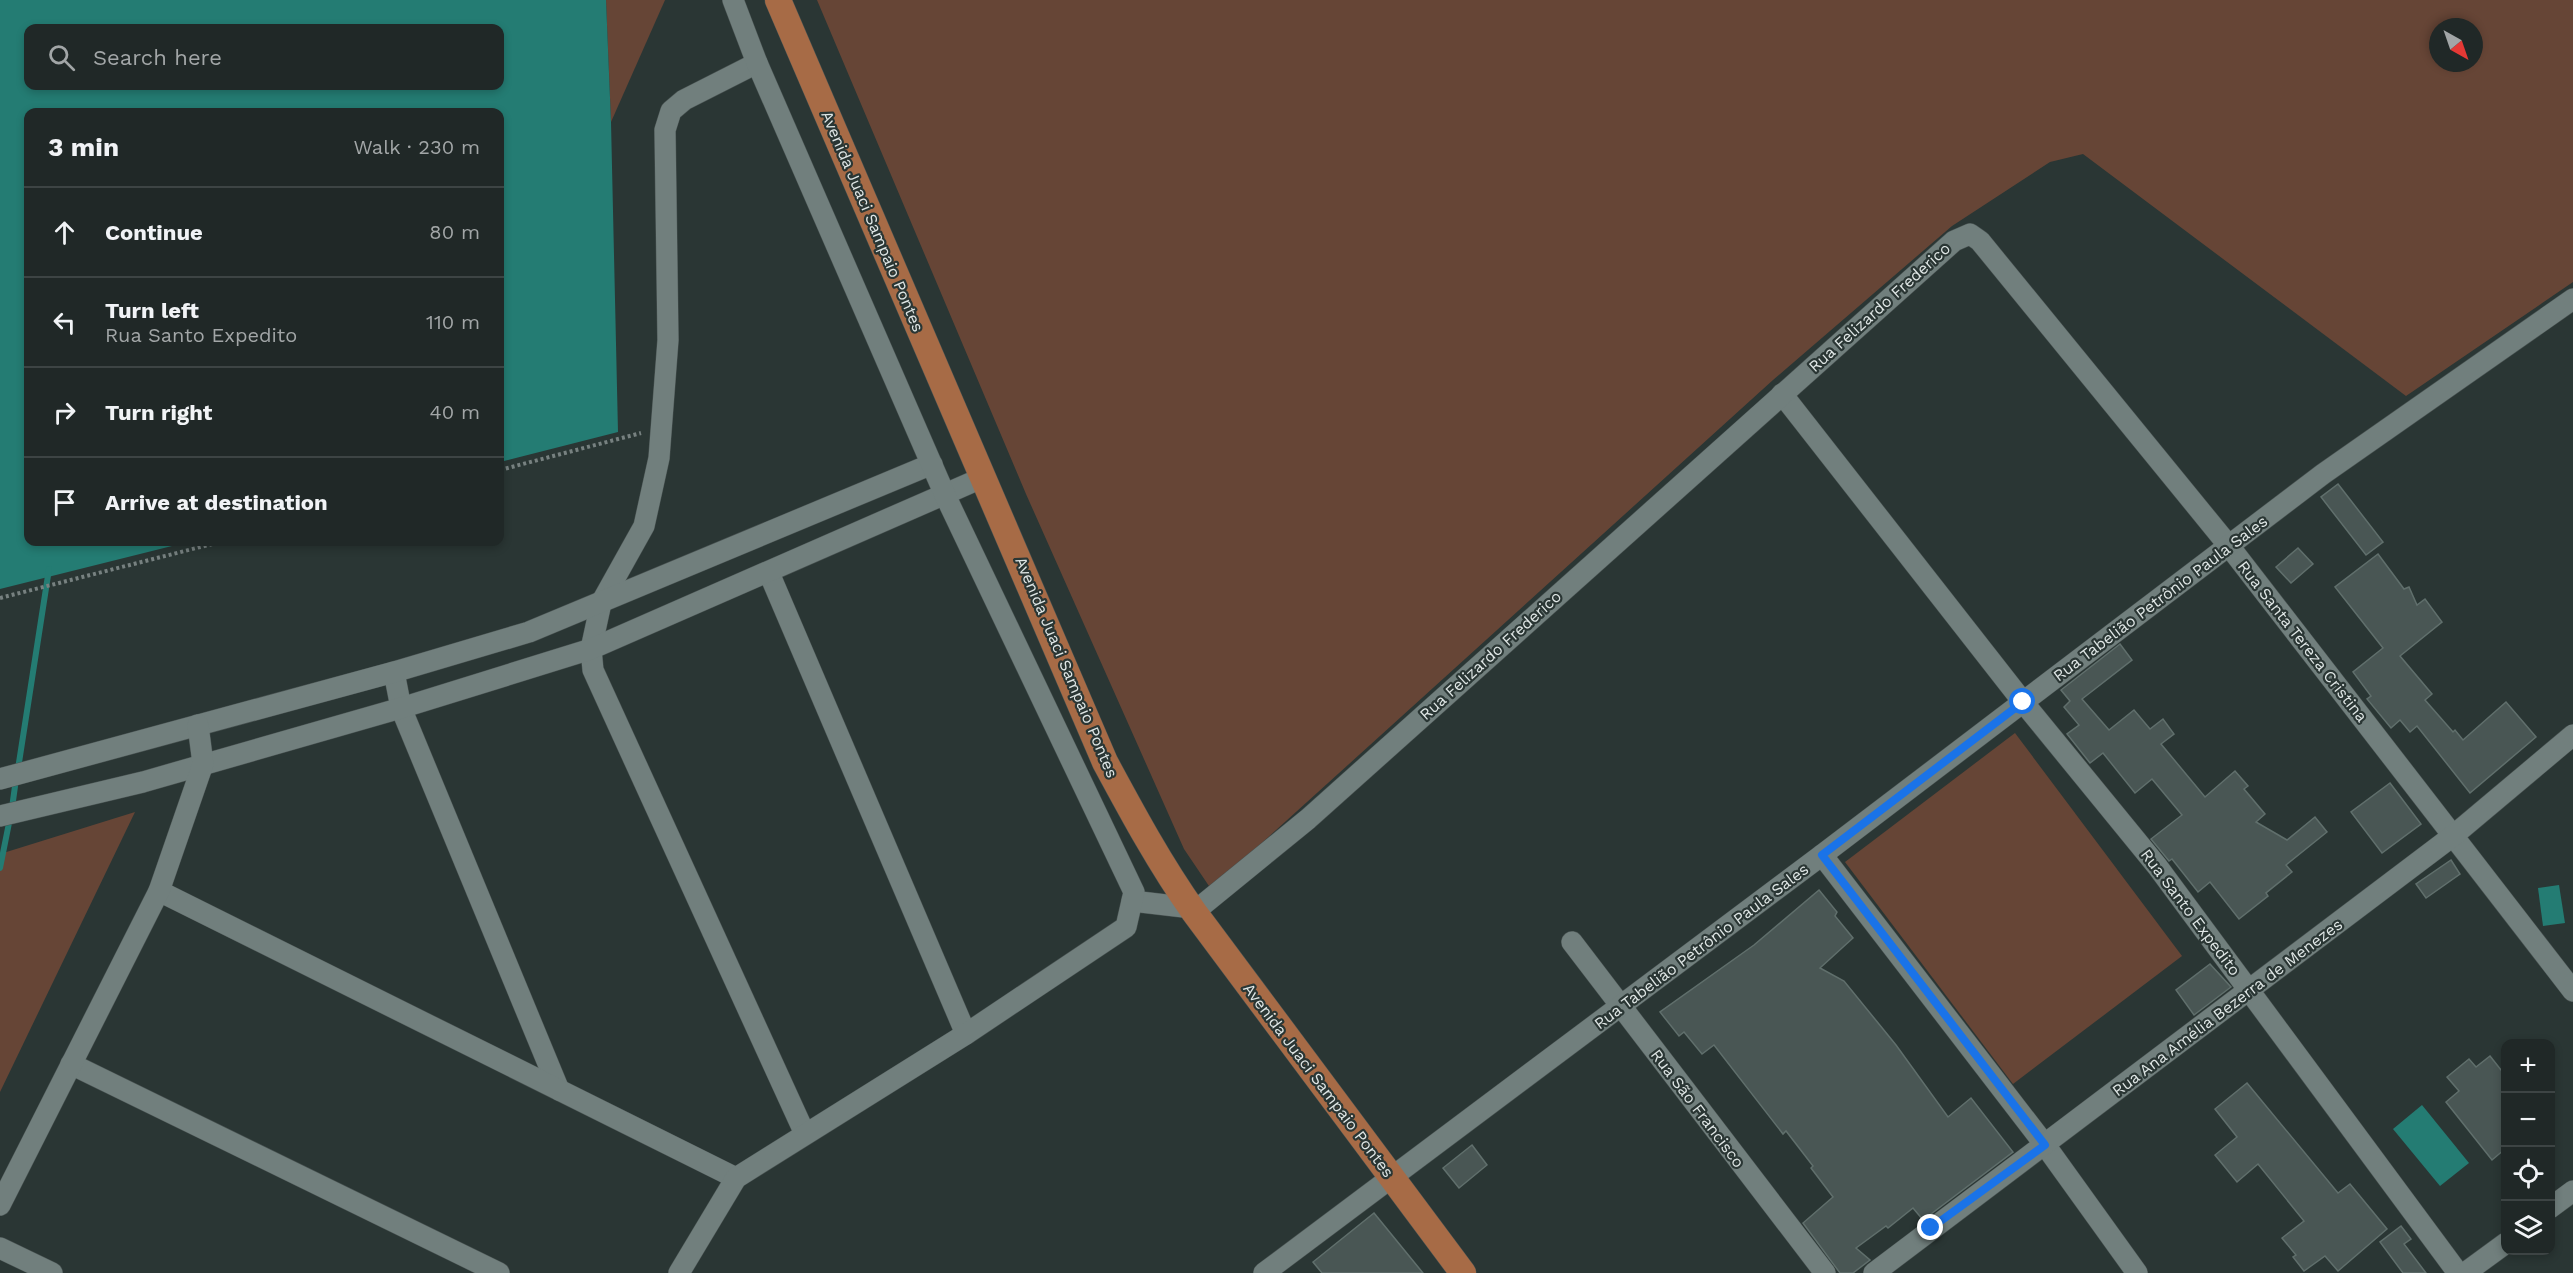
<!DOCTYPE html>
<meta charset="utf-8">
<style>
body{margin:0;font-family:"Work Sans",sans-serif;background:#2d3433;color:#f1f3f6}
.controls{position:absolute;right:18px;bottom:18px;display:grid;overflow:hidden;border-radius:12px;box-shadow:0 3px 9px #0003}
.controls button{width:54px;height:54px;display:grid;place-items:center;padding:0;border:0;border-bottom:2px solid #3d4444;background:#202827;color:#f1f3f6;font:30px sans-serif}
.compass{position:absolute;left:2429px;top:18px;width:54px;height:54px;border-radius:50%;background:#202827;box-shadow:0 3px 9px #0003;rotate:140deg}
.stop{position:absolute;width:18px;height:18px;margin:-14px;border:4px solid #1a73e8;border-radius:50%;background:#fff}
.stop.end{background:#1a73e8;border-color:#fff;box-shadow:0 2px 6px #0008}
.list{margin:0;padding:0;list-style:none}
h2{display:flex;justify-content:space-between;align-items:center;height:78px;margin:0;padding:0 24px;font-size:26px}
h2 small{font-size:20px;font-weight:400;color:#a2a6a7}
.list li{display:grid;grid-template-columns:39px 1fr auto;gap:18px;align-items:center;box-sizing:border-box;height:90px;padding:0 24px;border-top:2px solid #3d4444}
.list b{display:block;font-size:22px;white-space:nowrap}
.list p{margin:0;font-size:20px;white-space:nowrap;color:#a2a6a7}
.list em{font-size:20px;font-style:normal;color:#a2a6a7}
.icon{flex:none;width:33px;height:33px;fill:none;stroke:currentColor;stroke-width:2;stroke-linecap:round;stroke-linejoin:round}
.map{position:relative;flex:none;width:2573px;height:1273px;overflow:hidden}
.search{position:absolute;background:#202827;box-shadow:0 3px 9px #0003;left:24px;top:24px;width:480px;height:66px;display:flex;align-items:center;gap:15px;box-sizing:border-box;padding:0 21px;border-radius:12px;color:#a2a6a7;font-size:22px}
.panel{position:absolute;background:#202827;box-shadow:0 3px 9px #0003;left:24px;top:108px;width:480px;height:438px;border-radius:12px}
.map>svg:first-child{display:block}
.green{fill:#664536;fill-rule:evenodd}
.water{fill:#247c73;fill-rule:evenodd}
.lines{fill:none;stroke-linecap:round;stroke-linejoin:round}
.stream{stroke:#247c73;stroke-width:6}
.building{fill:#495654;stroke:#606f6c;stroke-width:1.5}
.minor-casing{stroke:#485251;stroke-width:22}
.major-casing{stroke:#485251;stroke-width:27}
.path{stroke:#778180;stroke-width:4;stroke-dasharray:3 3;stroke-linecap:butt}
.minor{stroke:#717f7d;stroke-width:21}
.major{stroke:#a76b46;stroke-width:26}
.route{stroke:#1a73e8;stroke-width:8}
.labels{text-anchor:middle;stroke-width:4.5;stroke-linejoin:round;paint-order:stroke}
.street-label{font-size:16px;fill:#e0e7e6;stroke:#2a3634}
</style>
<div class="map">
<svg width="2573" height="1273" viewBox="0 0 2573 1273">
<rect width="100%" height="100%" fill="#2a3634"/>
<!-- green -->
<g class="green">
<polygon points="606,0 665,0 611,122"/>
<path d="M817,0h1756v282l-167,114 -323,-242 -33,8 -98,64 -179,154 -562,509 -27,-40 -158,-355zM2438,27h36v36h-36z"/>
<polygon points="2015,733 2182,956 2013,1084 1845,862"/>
<polygon points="135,812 0,1092 0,854"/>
</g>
<!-- water -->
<g class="water">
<path d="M0,0h606l5,122 7,310 -118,30v-350h-472v430h160l-188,47zM28,28h472v58h-472z"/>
<polygon points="2559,885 2565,923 2543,926 2538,888"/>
<polygon points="2422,1105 2469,1163 2440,1186 2393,1129"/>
</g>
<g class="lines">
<!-- stream -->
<g class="stream">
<polyline points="18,769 49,569"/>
<polyline points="12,808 16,779"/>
<polyline points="0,868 10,818"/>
</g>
</g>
<!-- building -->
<g class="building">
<polygon points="2338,484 2383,542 2366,555 2321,497"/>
<polygon points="2298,548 2313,564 2291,583 2276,567"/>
<polygon points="2378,554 2404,589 2409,587 2417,605 2425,599 2442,622 2400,656 2432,694 2425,700 2453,732 2455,730 2463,740 2506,702 2536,737 2470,793 2417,726 2410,732 2400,720 2391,728 2367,699 2371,696 2353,672 2383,648 2335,587"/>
<polygon points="2120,644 2132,660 2082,699 2109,730 2134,710 2150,729 2163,719 2174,734 2161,744 2205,797 2235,771 2248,786 2244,789 2265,814 2256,822 2287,840 2315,817 2327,832 2286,865 2292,872 2266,893 2268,896 2239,919 2210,882 2198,892 2172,859 2169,861 2151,839 2182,815 2152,779 2135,793 2103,753 2090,763 2067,734 2079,725 2064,707 2070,701 2061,690"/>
<polygon points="2390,783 2421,824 2382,853 2351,812"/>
<polygon points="2451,860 2460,874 2426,898 2416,884"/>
<polygon points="1819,890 1837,912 1835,916 1853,938 1820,968 1844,981 1896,1045 1948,1117 1971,1098 2013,1152 1923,1220 1913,1208 1888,1228 1886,1226 1856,1248 1870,1260 1853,1273 1840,1273 1803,1223 1833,1197 1811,1168 1813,1166 1786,1131 1783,1134 1714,1045 1702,1054 1684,1032 1679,1036 1660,1012 1754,945"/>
<polygon points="2210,964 2231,987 2194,1015 2176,990"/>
<polygon points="2490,1056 2505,1075 2505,1149 2492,1160 2446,1102 2459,1091 2447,1077 2469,1059 2476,1067"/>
<polygon points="2247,1083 2338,1193 2350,1184 2387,1229 2338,1271 2325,1256 2304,1271 2293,1257 2296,1255 2282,1238 2304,1221 2258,1164 2237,1182 2215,1155 2237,1137 2215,1109"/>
<polygon points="1472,1145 1487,1165 1459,1188 1443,1168"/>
<polygon points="1374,1213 1423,1273 1322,1273 1313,1262"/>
<polygon points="2401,1226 2411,1239 2404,1244 2426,1273 2403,1273 2380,1242"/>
</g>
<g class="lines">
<defs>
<g id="minor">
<polyline points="757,63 684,100 671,111 665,130 668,340 659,458 644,526 601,603 591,649 593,670 805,1134"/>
<polyline points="1782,394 2023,702 2157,866 2458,1273"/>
<polyline points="769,573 966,1034"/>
<polyline points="394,672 401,708 559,1090"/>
<polyline points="0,779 394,672 529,632 932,464"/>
<polyline points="0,816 143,782 401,708 591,649 984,477"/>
<polyline points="1822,855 2045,1145 2137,1273"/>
<polyline points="159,891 736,1178"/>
<polyline points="1132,901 1192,908"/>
<polyline points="1194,912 1308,819 1954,241 1970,234 1980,241 2229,546 2573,991"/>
<polyline points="1572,942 1825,1273"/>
<polyline points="71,1064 499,1273"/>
<polyline points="0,1205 159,891 203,764 198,725"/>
<polyline points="2550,1208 2573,1191"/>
<polyline points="0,1248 52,1273"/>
<polyline points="679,1273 736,1178 966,1034 1126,927 1134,892 945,495 757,63 733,0"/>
<polyline points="1264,1273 1822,855 2323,474 2573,299"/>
<polyline points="1874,1273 2454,835 2573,735"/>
<polyline points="2465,1273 2506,1243"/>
</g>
<path id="major" d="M778,0l327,762c28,52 55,102 89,150l269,361"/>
</defs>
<!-- minor casing -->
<use href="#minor" class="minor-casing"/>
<!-- major casing -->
<use href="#major" class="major-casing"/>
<!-- path -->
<g class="path">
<polyline points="500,470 641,433"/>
<polyline points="0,598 220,542"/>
</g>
<!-- minor -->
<use href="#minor" class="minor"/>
<!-- major -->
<use href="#major" class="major"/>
</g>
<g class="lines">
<!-- route -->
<polyline class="route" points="1931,1228 2045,1145 1822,855 2023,702"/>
</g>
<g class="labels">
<!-- street labels -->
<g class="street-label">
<text transform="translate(873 221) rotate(67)" y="6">Avenida Juaci Sampaio Pontes</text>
<text transform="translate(1879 307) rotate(-42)" y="6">Rua Felizardo Frederico</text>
<text transform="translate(2160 598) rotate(-37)" y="6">Rua Tabelião Petrônio Paula Sales</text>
<text transform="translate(2303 641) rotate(52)" y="6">Rua Santa Tereza Cristina</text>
<text transform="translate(1490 655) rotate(-42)" y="6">Rua Felizardo Frederico</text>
<text transform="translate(1067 667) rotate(67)" y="6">Avenida Juaci Sampaio Pontes</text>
<text transform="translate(2191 912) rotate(53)" y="6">Rua Santo Expedito</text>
<text transform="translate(1701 946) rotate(-37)" y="6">Rua Tabelião Petrônio Paula Sales</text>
<text transform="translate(2227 1007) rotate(-37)" y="6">Rua Ana Amélia Bezerra de Menezes</text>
<text transform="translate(1319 1080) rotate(53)" y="6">Avenida Juaci Sampaio Pontes</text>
<text transform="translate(1698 1108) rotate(53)" y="6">Rua São Francisco</text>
</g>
</g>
</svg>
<div class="controls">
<button>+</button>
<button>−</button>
<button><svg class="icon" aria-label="locate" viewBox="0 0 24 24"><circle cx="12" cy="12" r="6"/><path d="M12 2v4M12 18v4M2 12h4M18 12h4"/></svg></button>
<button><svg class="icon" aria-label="layers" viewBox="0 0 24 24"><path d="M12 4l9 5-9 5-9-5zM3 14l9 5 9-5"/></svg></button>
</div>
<svg class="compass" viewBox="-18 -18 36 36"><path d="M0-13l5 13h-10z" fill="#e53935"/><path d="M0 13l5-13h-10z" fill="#a2a6a7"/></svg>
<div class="stop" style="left:2023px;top:702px"></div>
<div class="stop end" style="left:1931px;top:1228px"></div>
<div class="search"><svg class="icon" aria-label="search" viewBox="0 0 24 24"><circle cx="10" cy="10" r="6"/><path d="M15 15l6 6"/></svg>Search here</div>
<section class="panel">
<h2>3 min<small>Walk · 230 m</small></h2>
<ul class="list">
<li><svg class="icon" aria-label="ahead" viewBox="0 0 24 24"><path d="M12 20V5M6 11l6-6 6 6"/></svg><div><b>Continue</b></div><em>80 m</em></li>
<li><svg class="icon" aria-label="left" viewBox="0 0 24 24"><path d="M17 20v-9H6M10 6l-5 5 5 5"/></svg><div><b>Turn left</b><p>Rua Santo Expedito</p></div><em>110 m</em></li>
<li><svg class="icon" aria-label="right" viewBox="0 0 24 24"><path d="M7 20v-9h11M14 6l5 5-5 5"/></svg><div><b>Turn right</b></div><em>40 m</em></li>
<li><svg class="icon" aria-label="arrive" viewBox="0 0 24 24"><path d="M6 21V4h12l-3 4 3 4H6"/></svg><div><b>Arrive at destination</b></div></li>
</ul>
</section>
</div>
